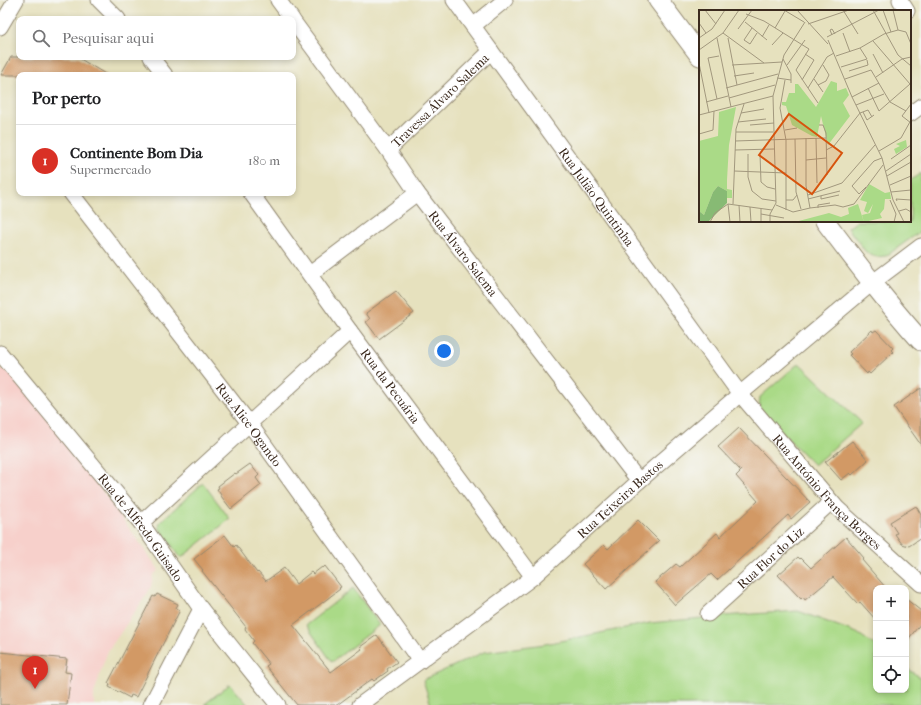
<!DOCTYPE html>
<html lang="pt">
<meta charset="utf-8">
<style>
body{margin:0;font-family:"IM FELL French Canon",serif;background:#f6f6f6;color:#202124}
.controls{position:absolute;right:12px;bottom:12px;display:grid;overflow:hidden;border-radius:8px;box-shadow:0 2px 6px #0003}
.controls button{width:36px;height:36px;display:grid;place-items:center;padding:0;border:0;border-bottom:1px solid #e0e0e0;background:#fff;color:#202124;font:20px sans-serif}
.you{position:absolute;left:444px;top:351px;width:14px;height:14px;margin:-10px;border:3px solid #fff;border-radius:50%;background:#1a73e8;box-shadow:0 0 0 6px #1a73e833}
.badge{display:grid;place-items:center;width:26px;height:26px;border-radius:50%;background:#d93025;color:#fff;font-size:13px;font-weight:700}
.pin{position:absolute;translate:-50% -33px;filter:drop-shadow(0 1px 2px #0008)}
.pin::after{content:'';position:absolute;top:21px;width:14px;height:12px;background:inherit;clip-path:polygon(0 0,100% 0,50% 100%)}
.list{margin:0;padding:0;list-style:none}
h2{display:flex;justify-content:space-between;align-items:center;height:52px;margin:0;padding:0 16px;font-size:17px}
h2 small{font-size:13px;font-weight:400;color:#757577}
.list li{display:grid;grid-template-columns:26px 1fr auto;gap:12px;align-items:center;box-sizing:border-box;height:72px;padding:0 16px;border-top:1px solid #e0e0e0}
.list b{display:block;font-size:15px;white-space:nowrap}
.list p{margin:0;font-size:13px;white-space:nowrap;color:#757577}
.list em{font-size:13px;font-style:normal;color:#757577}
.icon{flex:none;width:22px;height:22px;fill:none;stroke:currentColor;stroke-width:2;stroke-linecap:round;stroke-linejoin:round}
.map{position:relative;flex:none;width:921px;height:705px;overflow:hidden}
.search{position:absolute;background:#fff;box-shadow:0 2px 6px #0003;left:16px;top:16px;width:280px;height:44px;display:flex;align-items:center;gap:10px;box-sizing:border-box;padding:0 14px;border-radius:8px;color:#757577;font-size:15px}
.panel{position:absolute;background:#fff;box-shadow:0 2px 6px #0003;left:16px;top:72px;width:280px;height:124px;border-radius:8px}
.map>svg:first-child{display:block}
.built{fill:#f7d0cb}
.green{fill:#aada87;stroke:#728252}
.building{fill:#d29965}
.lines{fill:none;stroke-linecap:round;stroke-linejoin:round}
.minor-casing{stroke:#90866e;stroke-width:17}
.tertiary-casing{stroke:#90866e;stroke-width:21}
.minor{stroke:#fff;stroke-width:15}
.tertiary{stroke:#fff;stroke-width:19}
.labels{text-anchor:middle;stroke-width:3;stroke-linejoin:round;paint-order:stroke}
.street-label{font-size:13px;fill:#3b2a1e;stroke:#f6f6f2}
.inset-road{fill:none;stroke:#a2987e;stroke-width:1}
.view{fill:#d7540e;fill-opacity:0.15;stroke:#d7540e;stroke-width:2}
.inset-edge{fill:none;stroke:#3b2a1e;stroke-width:2}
</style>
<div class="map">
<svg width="921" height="705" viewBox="0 0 921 705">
<rect width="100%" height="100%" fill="#f6f6f2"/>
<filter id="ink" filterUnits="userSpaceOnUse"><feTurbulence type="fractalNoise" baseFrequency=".025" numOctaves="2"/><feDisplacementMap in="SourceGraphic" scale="8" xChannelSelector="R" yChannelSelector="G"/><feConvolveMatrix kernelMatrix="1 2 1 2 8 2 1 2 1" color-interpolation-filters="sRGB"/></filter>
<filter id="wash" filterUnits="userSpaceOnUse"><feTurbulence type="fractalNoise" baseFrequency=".012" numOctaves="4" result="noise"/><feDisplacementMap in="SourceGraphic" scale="16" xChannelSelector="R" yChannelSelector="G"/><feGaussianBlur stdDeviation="0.9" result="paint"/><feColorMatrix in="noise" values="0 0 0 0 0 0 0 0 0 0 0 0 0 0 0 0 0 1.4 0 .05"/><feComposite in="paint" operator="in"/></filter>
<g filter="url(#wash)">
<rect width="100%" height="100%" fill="#e6e1be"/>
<!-- built -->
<polygon class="built" points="0,369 4,369 22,379 159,570 153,575 151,586 147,594 108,651 102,667 94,694 94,705 0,705"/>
<!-- green -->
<g class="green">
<polygon points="921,173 921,231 886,256 877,257 870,255 865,251 848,228 857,221 910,221 910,181"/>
<polygon points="799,363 862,423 814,465 759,409 760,397"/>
<path d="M203,483l27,36 -49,39 -20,-27c-2,-3 -2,-5 -1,-9z"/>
<polygon points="353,588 380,625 332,662 306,625"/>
<polygon points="798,611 857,633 876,646 876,690 906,690 906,668 921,678 921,705 431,705 423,680 484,652 545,644 650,623 723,616"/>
<polygon points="230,684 248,705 206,705 206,703"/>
</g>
<g id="blocks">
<!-- building -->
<g class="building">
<polygon points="11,57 77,57 107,75 1,75"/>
<polygon points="396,291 414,313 379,339 366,322 370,319 366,313"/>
<polygon points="872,330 873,332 876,330 893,348 891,350 893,352 870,374 868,372 867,374 849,355 851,354 849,352"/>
<polygon points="921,388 921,445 894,407"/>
<polygon points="739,428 810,502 791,519 788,515 717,580 711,574 675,605 655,582 676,564 680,567 717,533 720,537 758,501 736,476 741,471 718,447"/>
<polygon points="852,441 868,460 852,475 850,473 841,480 825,462"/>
<polygon points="250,464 259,475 256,478 261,485 231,509 221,496 221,495 217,489 219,488 218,486 235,473 236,474"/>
<polygon points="916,506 921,515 921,538 909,546 902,544 895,534 897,533 890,522"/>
<polygon points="638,520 659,541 606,589 583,564 604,545 608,549"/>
<polygon points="225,535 234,547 236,545 257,573 258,572 266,581 284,568 296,584 311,572 313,574 322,567 323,568 325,566 341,587 339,588 340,589 293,625 331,672 362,649 360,647 377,635 397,662 387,669 388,671 374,681 372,679 337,705 297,705 266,666 269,664 252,643 254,641 245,629 246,627 202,571 203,570 194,559"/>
<polygon points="846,537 864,558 862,560 886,588 876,588 876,620 860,602 858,604 833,577 805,600 803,597 801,599 778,575 798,557 800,559 801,558 811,568"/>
<polygon points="157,594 178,604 176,608 180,610 136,697 131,695 130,698 109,687 110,684 108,683 153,596 155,597"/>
<polygon points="906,599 921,611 921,623 906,642"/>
<polygon points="0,652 67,659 65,672 71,673 67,705 0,705"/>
</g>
</g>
</g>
<g filter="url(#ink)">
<use href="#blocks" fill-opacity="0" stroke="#90866e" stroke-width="1"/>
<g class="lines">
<defs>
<g id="minor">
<polyline points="99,0 118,19"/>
<polyline points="278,0 292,19"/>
<path id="s1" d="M454,0l286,394 97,114 84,76"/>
<polyline points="900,0 907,11"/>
<path id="s2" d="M293,21l95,129 29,43 222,288"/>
<polyline points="473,26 505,0"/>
<polyline points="0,27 16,0"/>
<polyline points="151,57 165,75"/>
<polyline points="910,114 921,106"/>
<path id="s3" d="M388,150l103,-99"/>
<path id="s4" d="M71,193l178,230 171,238"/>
<path id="s5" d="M251,193l99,138 183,246"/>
<polyline points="310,274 417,193"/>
<path id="s6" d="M0,353l141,170 60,86 77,96"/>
<polyline points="141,523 350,331"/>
<path id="s7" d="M708,614l123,-112"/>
<polyline points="151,705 201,609"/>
<path id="s8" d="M360,705l60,-44 113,-84 106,-96 101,-87 132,-111 49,-37"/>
</g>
<g id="tertiary">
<polyline points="658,0 700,56"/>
<path d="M825,221c31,41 62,82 96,120"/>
</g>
</defs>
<!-- minor casing -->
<use href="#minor" class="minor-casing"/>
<!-- tertiary casing -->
<use href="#tertiary" class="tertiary-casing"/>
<!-- minor -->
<use href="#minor" class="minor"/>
<!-- tertiary -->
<use href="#tertiary" class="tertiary"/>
</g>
</g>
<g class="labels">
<!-- street labels -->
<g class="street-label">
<text dy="5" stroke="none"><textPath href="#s3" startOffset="72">Travessa Álvaro Salema</textPath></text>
<text dy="5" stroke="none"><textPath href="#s1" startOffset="243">Rua Julião Quintinha</textPath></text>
<text dy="5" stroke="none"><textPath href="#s2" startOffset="288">Rua Álvaro Salema</textPath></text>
<text dy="5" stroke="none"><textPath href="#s5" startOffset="238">Rua da Pecuária</textPath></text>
<text dy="5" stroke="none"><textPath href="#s4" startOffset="292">Rua Alice Ogando</textPath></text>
<text dy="5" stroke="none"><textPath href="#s1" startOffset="618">Rua António França Borges</textPath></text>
<text dy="5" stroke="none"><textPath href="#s8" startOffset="332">Rua Teixeira Bastos</textPath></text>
<text dy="5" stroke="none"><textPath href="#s6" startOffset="224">Rua de Alfredo Guisado</textPath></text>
<text dy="5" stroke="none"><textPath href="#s7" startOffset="84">Rua Flor do Liz</textPath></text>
</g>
</g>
<!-- overview -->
<g transform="translate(699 10)">
<rect width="212" height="212" fill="#e6e1be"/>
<path d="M132,71l6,2v8l9,-3 3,7 -6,8 7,13 -22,29 -7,-29 -4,21 -5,-1 -20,-11 -6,-19 -4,-1v-3h4l3,-9h6v-9h3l18,23zM37,97l-7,38 -2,35v9l5,1v8h-5v-7l-9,-5 -5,6 -9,23 -5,-4v-70l19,-5 1,-24zM207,130l1,7 -11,7 -2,-5 6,-3 -4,-2zM170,174l16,9 5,-1 1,7h-6l-1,10 -4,5 2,4 -18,4 -2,-7 8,-2 3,-9 -5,9 -4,-2 3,-9 -7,-2zM159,194l6,18h-69l34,-9 12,4 8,-3 -1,-6z" fill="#aada87"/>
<path d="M19,176l9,5v12l-19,19h-9v-11l5,4 9,-23z" fill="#87ba74"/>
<path class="inset-road" d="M6,0l11,14M85,0l20,12M98,0l31,34M144,0l15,24M174,0l25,45 13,11M184,0l8,22M194,0l5,20M47,4l18,7 45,28 -13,21 22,33M46,12l22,18M0,13l7,10M109,14l41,-14M53,18l-8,12 6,4 7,-11M76,18l10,-17M39,19l14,-19M24,23l41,30M144,23l7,19M133,25l-2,-5 2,-1 3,5M63,27l7,-12M128,27l52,-27M0,28l13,-9 13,-19M18,28l14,69M29,28l9,47M129,30l24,57 30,61 11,42 11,22M174,31l37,43M73,35l11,-12M0,40l24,-17 16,-23M174,44l10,19M137,46l24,-8 24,-14 14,-4 8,2 5,12M84,49l8,15v9M0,53l10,50M33,55l50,-3M88,55l18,-25M142,57l26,-8 -7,-11M150,61l19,-6 -1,-5M35,66l20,-3M177,67l26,-18 9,-2M78,68l14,2M115,69l9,13M146,69l26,-9 19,32 16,9M86,70l-5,28 6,32v70M103,70l12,-20 -9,-6M119,75l8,-4 3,-6 -6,-10M27,78l52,-14M109,78l19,-31 7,-4M169,78l11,23 31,-27M153,87l27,-14M30,88l46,-13M18,89l-9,-41 11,-2M7,92l22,-6M212,94l-9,12 9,7M157,95l28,-11M164,102l4,8 7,-5M42,103l23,-4M0,105l74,-19M39,112l28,-3M51,115l24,-2M120,115h4l3,8 1,42M86,120l12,-2M37,122h37M0,124l14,-4 1,-19M107,128v48l4,22M117,128l1,45M96,129l1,53 5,17M36,131l91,-3M36,140l39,-1M127,140l8,-4 26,-33 8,-3 4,7M180,141l22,-13 10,-18M49,144v23l4,14 10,8 14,2M61,144l1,28 6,5 8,2M192,149l20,-14M107,150l20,-2M35,161l52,2M187,161l25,-17M188,166l24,-14M191,175l21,-9M167,177l-7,7 -7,-8 22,-25 8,-3M192,182l20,-2M109,185l34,-12 33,-38M122,186v3l18,-4M109,189l32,-8M87,190h7l4,-5M191,190l6,14 -2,8M198,191l-1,-2 15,1M29,194l2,18M34,194l3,-75 8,-25M40,195l1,17M77,195l17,7 17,-4 25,-3 8,2 11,-3 29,-39M51,197l1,15M119,198v-3l12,-2M62,199v13M200,201l7,-2 5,3M62,204l23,4M11,212l5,-9 13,-9 44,6M71,212v-8l6,-11 -3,-107 11,-41 21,-33"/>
<path class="view" d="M90,104l53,39 -30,41 -53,-39z"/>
<rect width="212" height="212" class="inset-edge"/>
</g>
</svg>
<div class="controls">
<button>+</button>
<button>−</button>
<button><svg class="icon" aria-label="locate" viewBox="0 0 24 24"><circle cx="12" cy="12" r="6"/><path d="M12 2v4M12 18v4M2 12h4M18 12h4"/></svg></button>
</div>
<div class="you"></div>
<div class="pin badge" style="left:35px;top:689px">1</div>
<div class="search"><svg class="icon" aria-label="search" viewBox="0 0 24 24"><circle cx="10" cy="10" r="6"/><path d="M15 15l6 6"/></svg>Pesquisar aqui</div>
<section class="panel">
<h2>Por perto<small></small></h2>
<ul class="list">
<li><span class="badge">1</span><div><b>Continente Bom Dia</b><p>Supermercado</p></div><em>180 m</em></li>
</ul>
</section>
</div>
